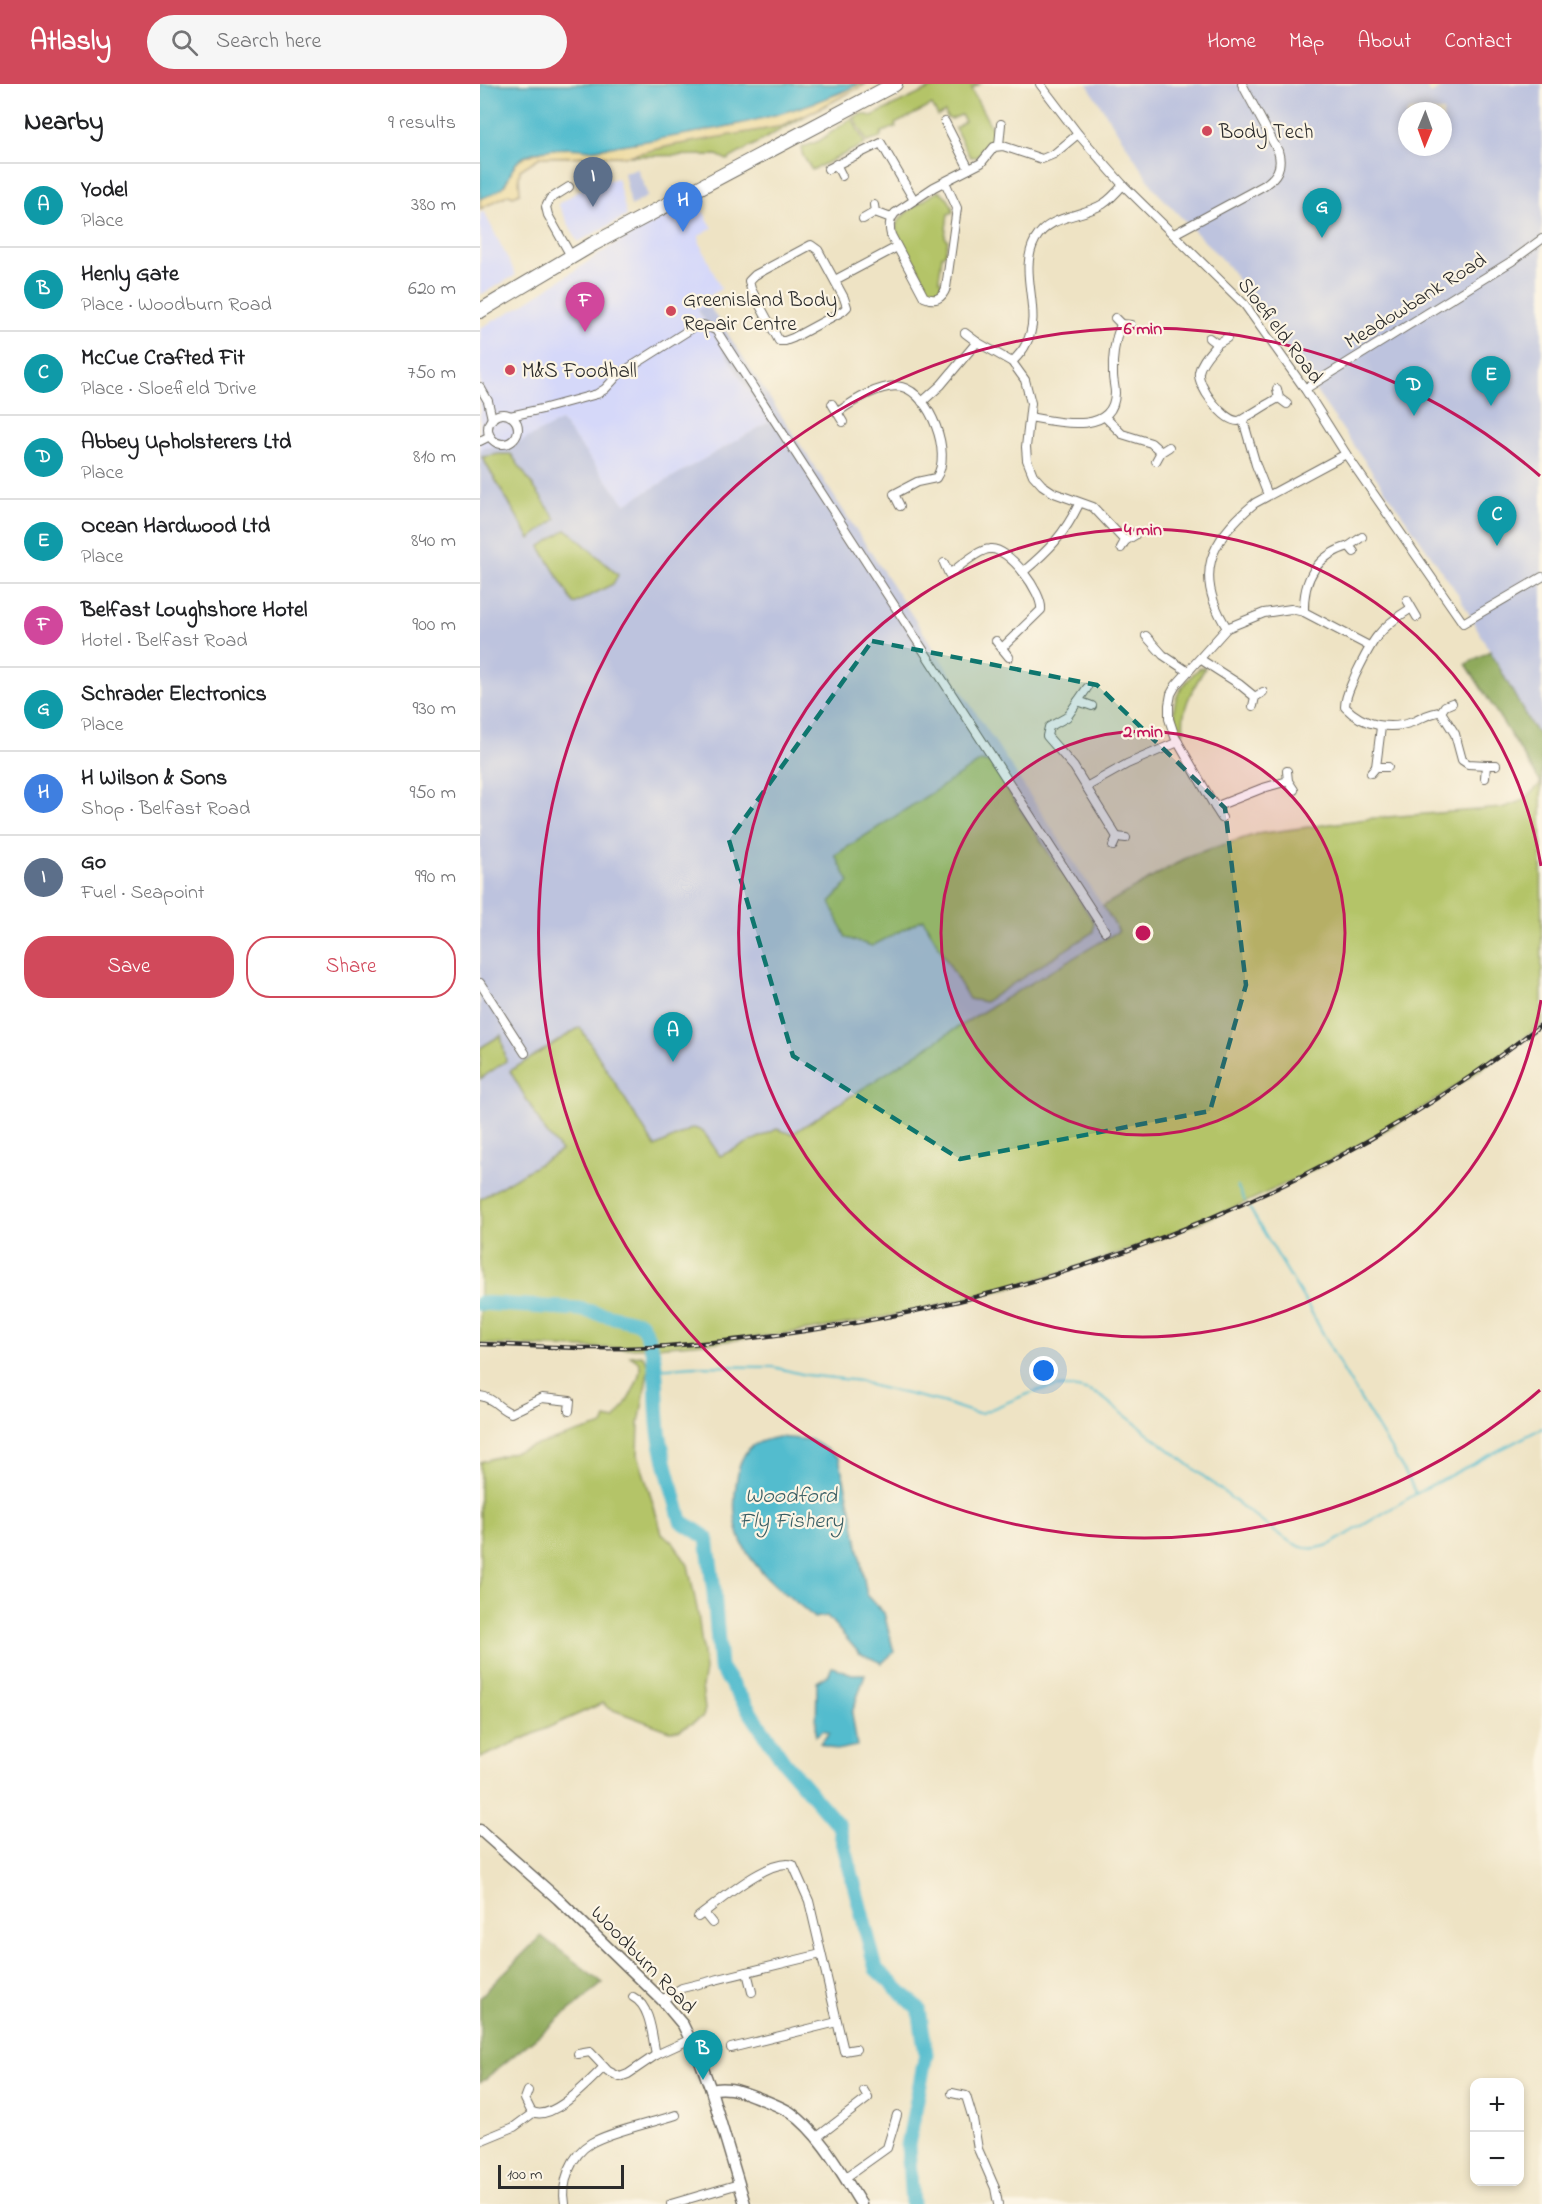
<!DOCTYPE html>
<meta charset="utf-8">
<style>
body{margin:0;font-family:"Indie Flower",sans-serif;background:#f6f6f6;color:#202124}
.controls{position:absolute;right:18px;bottom:18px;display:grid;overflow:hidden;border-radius:12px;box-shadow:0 3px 9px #0003}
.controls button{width:54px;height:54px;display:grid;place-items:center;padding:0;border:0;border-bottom:2px solid #e0e0e0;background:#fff;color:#202124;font:30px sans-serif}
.compass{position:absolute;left:918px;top:18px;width:54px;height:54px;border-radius:50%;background:#fff;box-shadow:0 3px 9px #0003;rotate:181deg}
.scale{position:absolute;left:18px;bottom:15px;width:126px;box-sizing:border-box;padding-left:6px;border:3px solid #2b2b2b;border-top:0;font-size:16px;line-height:21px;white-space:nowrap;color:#2b2b2b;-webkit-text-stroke:4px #fcf5e5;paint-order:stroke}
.you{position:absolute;left:564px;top:1287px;width:21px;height:21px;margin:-15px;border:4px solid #fff;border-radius:50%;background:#1a73e8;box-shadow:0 0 0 9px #1a73e833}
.badge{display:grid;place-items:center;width:39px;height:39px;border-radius:50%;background:#d1495b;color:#fff;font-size:20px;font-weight:700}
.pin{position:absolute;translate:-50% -50px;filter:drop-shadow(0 2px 3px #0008)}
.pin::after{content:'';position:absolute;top:32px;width:21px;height:18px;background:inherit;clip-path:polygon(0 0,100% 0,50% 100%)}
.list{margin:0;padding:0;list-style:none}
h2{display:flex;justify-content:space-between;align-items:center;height:78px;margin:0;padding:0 24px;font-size:26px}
h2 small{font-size:20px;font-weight:400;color:#757577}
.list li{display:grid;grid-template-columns:39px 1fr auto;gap:18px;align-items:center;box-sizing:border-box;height:84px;padding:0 24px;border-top:2px solid #e0e0e0}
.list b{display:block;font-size:22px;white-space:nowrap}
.list p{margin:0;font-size:20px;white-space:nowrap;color:#757577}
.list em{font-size:20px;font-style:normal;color:#757577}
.actions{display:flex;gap:12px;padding:18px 24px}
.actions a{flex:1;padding:14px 0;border:2px solid #d1495b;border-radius:24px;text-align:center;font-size:21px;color:#d1495b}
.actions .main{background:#d1495b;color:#fff}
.icon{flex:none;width:33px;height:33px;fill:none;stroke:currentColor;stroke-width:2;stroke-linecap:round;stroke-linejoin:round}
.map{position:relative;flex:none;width:1062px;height:2120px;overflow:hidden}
header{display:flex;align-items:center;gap:36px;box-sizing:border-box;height:84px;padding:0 30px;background:#d1495b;color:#fff}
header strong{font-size:28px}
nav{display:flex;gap:33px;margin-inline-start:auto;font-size:21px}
.search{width:420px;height:54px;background:#f6f6f6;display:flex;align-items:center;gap:15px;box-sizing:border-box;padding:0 21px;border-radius:33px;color:#757577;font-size:22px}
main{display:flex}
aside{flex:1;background:#fff}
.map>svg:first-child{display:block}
.built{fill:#d5d8f9}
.industrial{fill:#bdc3de;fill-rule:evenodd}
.green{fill:#b4c467;stroke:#707849;stroke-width:1.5}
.forest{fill:#8faa5c;stroke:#5d6a44;stroke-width:1.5}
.sand{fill:#eeda9e;stroke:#8c8264;stroke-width:1.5}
.water{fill:#52bcce;stroke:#3e747c;stroke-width:1.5}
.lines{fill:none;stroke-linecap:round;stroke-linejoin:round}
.stream{stroke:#52bcce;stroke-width:2}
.river{stroke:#52bcce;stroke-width:15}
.minor-casing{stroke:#6f6b61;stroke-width:10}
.tertiary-casing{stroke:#6f6b61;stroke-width:13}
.trunk-casing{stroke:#6f6b61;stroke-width:16}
.minor{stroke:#fff;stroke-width:8}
.tertiary{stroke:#fff;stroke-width:10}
.trunk{stroke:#fff;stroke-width:14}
.rail-casing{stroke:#2b2b2b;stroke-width:4.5}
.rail{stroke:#fcf5e5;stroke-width:2;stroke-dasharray:7;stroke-linecap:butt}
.marked{fill:#0f766e;fill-opacity:0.2;stroke:#0f766e;stroke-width:4.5;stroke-dasharray:12 8;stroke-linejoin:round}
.ring{fill:none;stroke:#c2185b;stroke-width:3}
.poi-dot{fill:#d1495b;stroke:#fcf5e5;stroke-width:2}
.labels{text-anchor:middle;stroke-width:4.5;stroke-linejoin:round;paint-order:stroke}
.poi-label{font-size:21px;fill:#2b2b2b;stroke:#fcf5e5;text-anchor:start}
.street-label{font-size:21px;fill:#2b2b2b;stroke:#fcf5e5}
.water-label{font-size:22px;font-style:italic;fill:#395e64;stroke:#fcf5e5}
.centre{fill:#c2185b;stroke:#fcf5e5;stroke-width:3}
.ring-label{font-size:18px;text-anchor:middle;font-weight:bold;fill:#c2185b;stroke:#fcf5e5;stroke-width:4.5;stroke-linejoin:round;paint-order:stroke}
</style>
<header>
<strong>Atlasly</strong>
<div class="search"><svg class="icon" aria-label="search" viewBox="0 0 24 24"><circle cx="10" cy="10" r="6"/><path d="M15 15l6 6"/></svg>Search here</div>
<nav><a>Home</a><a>Map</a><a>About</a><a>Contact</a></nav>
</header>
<main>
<aside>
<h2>Nearby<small>9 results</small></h2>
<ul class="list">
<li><span class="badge" style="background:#0f9aa8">A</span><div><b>Yodel</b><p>Place</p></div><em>380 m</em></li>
<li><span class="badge" style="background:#0f9aa8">B</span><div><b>Henly Gate</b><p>Place · Woodburn Road</p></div><em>620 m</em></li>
<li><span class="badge" style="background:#0f9aa8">C</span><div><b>McCue Crafted Fit</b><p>Place · Sloefield Drive</p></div><em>750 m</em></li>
<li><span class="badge" style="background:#0f9aa8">D</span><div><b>Abbey Upholsterers Ltd</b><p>Place</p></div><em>810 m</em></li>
<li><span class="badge" style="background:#0f9aa8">E</span><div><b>Ocean Hardwood Ltd</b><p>Place</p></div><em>840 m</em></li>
<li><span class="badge" style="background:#d1479c">F</span><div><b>Belfast Loughshore Hotel</b><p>Hotel · Belfast Road</p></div><em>900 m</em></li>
<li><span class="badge" style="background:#0f9aa8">G</span><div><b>Schrader Electronics</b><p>Place</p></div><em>930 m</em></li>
<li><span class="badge" style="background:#3f7fe0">H</span><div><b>H Wilson &amp; Sons</b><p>Shop · Belfast Road</p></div><em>950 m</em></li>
<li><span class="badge" style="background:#5c6f8a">I</span><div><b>Go</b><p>Fuel · Seapoint</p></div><em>990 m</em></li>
</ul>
<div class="actions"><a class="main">Save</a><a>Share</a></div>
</aside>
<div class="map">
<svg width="1062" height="2120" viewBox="0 0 1062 2120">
<rect width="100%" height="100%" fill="#fcf5e5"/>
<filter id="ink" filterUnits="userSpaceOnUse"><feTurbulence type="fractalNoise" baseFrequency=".0167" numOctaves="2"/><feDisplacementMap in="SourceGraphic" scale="12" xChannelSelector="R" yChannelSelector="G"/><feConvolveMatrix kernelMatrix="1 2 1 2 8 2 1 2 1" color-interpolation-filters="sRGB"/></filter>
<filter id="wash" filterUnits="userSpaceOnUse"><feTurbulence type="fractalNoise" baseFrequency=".008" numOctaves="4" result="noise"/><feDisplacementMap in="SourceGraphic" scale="24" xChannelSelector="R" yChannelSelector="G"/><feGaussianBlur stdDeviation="1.35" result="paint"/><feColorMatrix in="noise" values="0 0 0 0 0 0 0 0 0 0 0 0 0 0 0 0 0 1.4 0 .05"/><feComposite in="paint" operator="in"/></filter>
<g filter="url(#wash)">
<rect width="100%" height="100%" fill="#eee3c4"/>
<!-- built -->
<g class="built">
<polygon points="137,94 147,132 98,158 78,120 105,103"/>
<polygon points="216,116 233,144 219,152 220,159 241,205 226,214 228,220 218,227 289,338 145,420 81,337 38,360 5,364 0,367 0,244 41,222 133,161"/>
<polygon points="4,128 36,191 0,211 0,129"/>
</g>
<!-- industrial -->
<g class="industrial">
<path d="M607,0h337l6,10 18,-10h94v654l-11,-13 -73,-131 -230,-328 -73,-76zM927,27h36v36h-36z"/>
<polygon points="157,84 168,112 151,122 144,89"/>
<polygon points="228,220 639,847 494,933 312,1050 297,1045 130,1124 81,1067 0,1115 0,367 5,364 38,359 81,337 145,420 289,338 218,226"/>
</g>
<!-- green -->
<g class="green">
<polygon points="460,0 500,0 491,5 516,52 516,55 507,60 497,73 490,73 475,44 485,37 481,31 472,35 467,34 465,28 458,32 452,21 415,40 416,43 402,48 400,54 387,58 374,33 382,30 392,32"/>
<polygon points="321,32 325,32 247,76 237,71 147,72 194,61 303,42"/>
<polygon points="372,34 385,60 332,86 323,72 321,64 339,57"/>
<path d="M458,107c8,2 15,15 15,21l-5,2 -3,23 3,3 -3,14 -3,2 -3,23 3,4 -3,11 -6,2 -7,-4v-7l-11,-23 -5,-2 2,-2c-5,-8 -15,-20 -16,-30 -2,-12 33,-30 42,-37z"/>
<polygon points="19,370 31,370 76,435 50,455 2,373"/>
<polygon points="85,446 89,447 138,491 133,500 94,520 60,463"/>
<path d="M722,583l3,1c-11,19 -25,40 -21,63l-5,2c-8,-21 -7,-36 9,-53 4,-5 8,-10 14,-13z"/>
<polygon points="501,677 510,679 614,838 613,848 505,918 489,915 443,835 392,862 366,854 350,818 369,798 355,771"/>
<path d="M1061,699l1,241c-249,195 -561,299 -874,322 -62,5 -126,0 -188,-2v-145l81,-48 -16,-20 -35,-60 70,-44 75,120 38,-19 10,3 17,25 57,-27 15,5 182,-117 145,-86 -16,-25 88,-51 66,-21 117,-16 128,-10 22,-8z"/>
<polygon points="21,951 26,977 0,995 0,964"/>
<path d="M162,1271l7,10 -10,59 -1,31 24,78 12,11 14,21 10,48 7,57 -3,17 3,22 -2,8 -23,13 -10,1 -62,-23 -5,-5 -123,55v-296l123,-37 3,-7 8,2c9,-11 27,-39 26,-54 0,-5 -6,-7 -10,-10z"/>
</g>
<!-- forest -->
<g class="forest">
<polygon points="1010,567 1051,641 1062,654 1062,701 986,580"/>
<polygon points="61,1852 123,1899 0,1999 0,1913"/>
</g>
<!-- sand -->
<polygon class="sand" points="379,0 386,0 325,32 321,32 305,40 303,42 194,61 147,72 60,73 40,86 39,94 40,109 33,112 29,110 0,125 0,115 25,101 31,87 39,75 62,67 89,62 116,65 255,41 358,10"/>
<!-- water -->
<g class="water">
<path d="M0,0h379c-83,40 -178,51 -269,66 -18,-3 -58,-3 -72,11 -7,7 -8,17 -14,24 -4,7 -17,11 -24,14z"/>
<path d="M298,1353l34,3 27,18 14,60 14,78 17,17 10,39 -12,11 -23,-10 -32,-37 -13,2c-12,-13 -26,-21 -39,-33 -36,-33 -46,-60 -38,-107 4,-29 15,-36 41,-41z"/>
<polygon points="352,1583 372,1590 385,1590 372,1629 377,1662 356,1666 340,1659 350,1649 344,1646 336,1652 337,1598 349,1590"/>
</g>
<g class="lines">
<!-- stream -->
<g class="stream">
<polyline points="757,1102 765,1117"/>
<polyline points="770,1125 828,1222 864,1288 929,1395 936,1410"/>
<path d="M175,1285l39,-3 79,1 33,8 55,6 12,5 69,16 33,11h6c42,-15 72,-39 118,-18l176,137c22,14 30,22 56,12l95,-56 116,-60"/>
</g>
<!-- river -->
<path class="river" d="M0,1219l99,6 61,14c22,30 14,73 19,108 4,30 15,61 22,90l26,17 7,54 6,75 64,95 55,64 37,143 43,40 7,45 -18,91 4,59"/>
</g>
</g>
<g filter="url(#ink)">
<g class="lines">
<defs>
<g id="minor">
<polyline points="560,0 598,50 643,101 765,221 825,305 866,370 983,539 1062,493"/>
<polyline points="465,38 489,85"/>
<polyline points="519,61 521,40"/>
<polyline points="356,80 362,92"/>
<polyline points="348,85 401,59 434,116"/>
<path d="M465,98l12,26 -11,80c-4,11 -11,14 -22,9l-33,-62c-2,-9 -2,-15 4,-22l39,-26 47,-24 13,-16 9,-1 39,13 12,-5 24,-20"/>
<polyline points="89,103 70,115 66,123 68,131 91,172"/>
<polyline points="394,121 395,128 411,134"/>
<polyline points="383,135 395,128"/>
<path d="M694,150l89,-48c14,-9 20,-19 15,-35l-36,-67"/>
<polygon points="331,161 338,166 364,214 367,223 363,227 313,254 305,257 299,257 271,205 269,197 275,191"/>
<polyline points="355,196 417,163"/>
<polyline points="635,234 641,240 651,241"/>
<polyline points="485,249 497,258"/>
<polyline points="729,254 737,260 747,254"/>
<path d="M737,260c-6,8 -16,17 -18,28 -2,14 24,49 39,49 4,0 33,-20 41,-23"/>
<path d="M532,278c5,-5 11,-11 14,-18 18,-32 -9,-71 9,-104 15,-26 45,-22 68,-36 8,-5 14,-12 20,-19"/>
<polyline points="0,303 8,317 12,335"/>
<polyline points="797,305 799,314 807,320"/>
<polyline points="825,305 1032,177 1062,155"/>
<polyline points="442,318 461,301 497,258 532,278 545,296 551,319 546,363 547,376 553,391 562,401 574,409 613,423 645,457"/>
<polyline points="352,320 363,338"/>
<path d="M358,328c15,-11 45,-30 64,-25 28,7 51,67 34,91l-19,4 -23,12 6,12"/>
<circle cx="23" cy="345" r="15"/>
<polyline points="30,332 62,325 117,310 125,305 138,291 217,241 223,241 236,246 625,847"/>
<path d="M550,333c27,5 84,19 85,-24 0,-6 -2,-12 -2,-18 -1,-17 2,-35 8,-51"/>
<polyline points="625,333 642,350 671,359 681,368"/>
<polyline points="763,336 776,381 788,411"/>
<polyline points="0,357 10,352"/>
<polyline points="676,377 681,368 689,363"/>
<polyline points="641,464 645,457 655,451"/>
<polyline points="874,468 869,462 882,453"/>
<path d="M464,479l5,11c10,-7 30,-25 41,-25 19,-2 53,44 51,61l-38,37"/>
<path d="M543,488c26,-22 41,-37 56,-68"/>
<polyline points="927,516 937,533"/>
<path d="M930,525c-33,20 -39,34 -55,67 -4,10 -10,20 -10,31 18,19 46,24 70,14 9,-4 16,-9 26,-9l14,22 7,26 6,4 18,1"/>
<path d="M824,528c-1,-33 13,-57 45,-66"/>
<path d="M747,544c-34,-53 -17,-88 28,-125l91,-49"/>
<polyline points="666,552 683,571 707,587"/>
<polyline points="516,557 529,573"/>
<polyline points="720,575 759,600 775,613"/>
<polyline points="607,604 587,633 569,643 567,652 594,683 637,753"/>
<polyline points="598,617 612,622"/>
<polyline points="773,622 775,613 783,608"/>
<polyline points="961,628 965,622 972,619"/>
<polyline points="896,683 901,643"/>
<polyline points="807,687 808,697 814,706"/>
<polyline points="891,689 896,683 908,683"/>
<polyline points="1005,694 1006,681 1016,681"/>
<polyline points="808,697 783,704 735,723 695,653 689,635 689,621 691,610 696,601 747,544 784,529 811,525 824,528 889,562"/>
<polyline points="606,703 647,680 698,658"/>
<polyline points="735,723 742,734"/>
<polyline points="633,762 637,753 646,754"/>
<polyline points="0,899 45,969"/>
<path d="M0,1312c13,1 19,13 31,17l31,-15 28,3 -1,10"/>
<polyline points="224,1829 232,1839"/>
<path d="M218,1833c20,-14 71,-60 95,-52l16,36 35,150 12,-2"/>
<polyline points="267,1888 272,1908"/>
<path d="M153,1913c18,9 19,40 23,58"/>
<polyline points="182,1916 202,1904 341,1870"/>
<polyline points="251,1964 357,1938"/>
<polyline points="98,1970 110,1968 128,1987 140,1993 148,1990 176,1971 211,1955"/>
<path d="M48,2007l-3,8 6,12c20,13 58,-30 73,-44"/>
<polyline points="472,2009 486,2012 493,2035 498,2065 515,2104 518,2120"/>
<polyline points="336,2054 388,2014 384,2007"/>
<polyline points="0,2057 34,2043 53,2029"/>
<polyline points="365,2094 407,2064 417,2031"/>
<path d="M85,2120c-4,-22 6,-49 26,-61 21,-12 61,-20 85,-28"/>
<polyline points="191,2120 259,2100"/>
</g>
<g id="tertiary">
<polyline points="0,1746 78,1815 182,1916 203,1941 219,1974 231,2006 265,2120"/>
<path d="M231,2006c14,-4 26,0 40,5 13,5 27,10 39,17 31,22 51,60 71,92"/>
</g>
<polyline id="trunk" points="0,227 113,160 415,0"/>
</defs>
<!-- minor casing -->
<use href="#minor" class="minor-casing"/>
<!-- tertiary casing -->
<use href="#tertiary" class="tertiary-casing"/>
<!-- trunk casing -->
<use href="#trunk" class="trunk-casing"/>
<!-- minor -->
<use href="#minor" class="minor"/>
<!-- tertiary -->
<use href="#tertiary" class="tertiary"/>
<!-- trunk -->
<use href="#trunk" class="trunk"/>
<defs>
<path id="rail" d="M0,1260c62,2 126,7 188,2 313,-22 625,-127 874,-322"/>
</defs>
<!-- rail casing -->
<use href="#rail" class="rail-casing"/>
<!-- rail -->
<use href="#rail" class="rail"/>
</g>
</g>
<!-- marked area -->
<path class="marked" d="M392,557l225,44 128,123 21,177 -36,126 -250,48 -167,-103 -64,-216z"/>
<!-- distance rings -->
<circle cx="663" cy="849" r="202" fill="#c2185b" fill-opacity=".12"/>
<g class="ring">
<circle cx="663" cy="849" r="202"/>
<path d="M1061 916A404 404 0 1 1 1061 782"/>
<path d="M1060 1306A605 605 0 1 1 1060 392"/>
</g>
<!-- markers -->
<g class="poi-dot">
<circle cx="727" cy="47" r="6"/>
<circle cx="191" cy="227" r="6"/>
<circle cx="30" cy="286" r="6"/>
</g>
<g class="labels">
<!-- poi labels -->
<g class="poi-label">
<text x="739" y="54">Body Tech</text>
<text x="203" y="222">Greenisland Body<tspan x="203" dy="24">Repair Centre</tspan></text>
<text x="42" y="293">M&amp;S Foodhall</text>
</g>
<!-- street labels -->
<g class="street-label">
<text transform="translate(935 216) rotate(-32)" y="7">Meadowbank Road</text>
<text transform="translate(801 246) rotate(53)" y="7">Sloefield Road</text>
<text transform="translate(164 1875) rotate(46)" y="7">Woodburn Road</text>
</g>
<!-- water labels -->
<g class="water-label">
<text x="311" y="1418">Woodford<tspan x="311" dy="25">Fly Fishery</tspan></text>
</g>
</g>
<circle cx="663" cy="849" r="9" class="centre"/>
<g class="ring-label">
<text x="663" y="250">6 min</text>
<text x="663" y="451">4 min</text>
<text x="663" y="653">2 min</text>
</g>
</svg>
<div class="controls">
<button>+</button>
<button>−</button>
</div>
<svg class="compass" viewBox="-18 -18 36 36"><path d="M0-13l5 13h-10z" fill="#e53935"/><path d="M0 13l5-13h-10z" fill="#757577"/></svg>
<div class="scale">100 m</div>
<div class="you"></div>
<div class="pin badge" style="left:193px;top:978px;background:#0f9aa8">A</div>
<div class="pin badge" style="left:223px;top:1996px;background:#0f9aa8">B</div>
<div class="pin badge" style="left:1017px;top:462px;background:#0f9aa8">C</div>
<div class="pin badge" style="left:934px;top:332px;background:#0f9aa8">D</div>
<div class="pin badge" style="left:1011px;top:322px;background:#0f9aa8">E</div>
<div class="pin badge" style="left:105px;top:248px;background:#d1479c">F</div>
<div class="pin badge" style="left:842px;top:154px;background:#0f9aa8">G</div>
<div class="pin badge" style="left:203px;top:148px;background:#3f7fe0">H</div>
<div class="pin badge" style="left:113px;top:123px;background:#5c6f8a">I</div>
</div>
</main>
